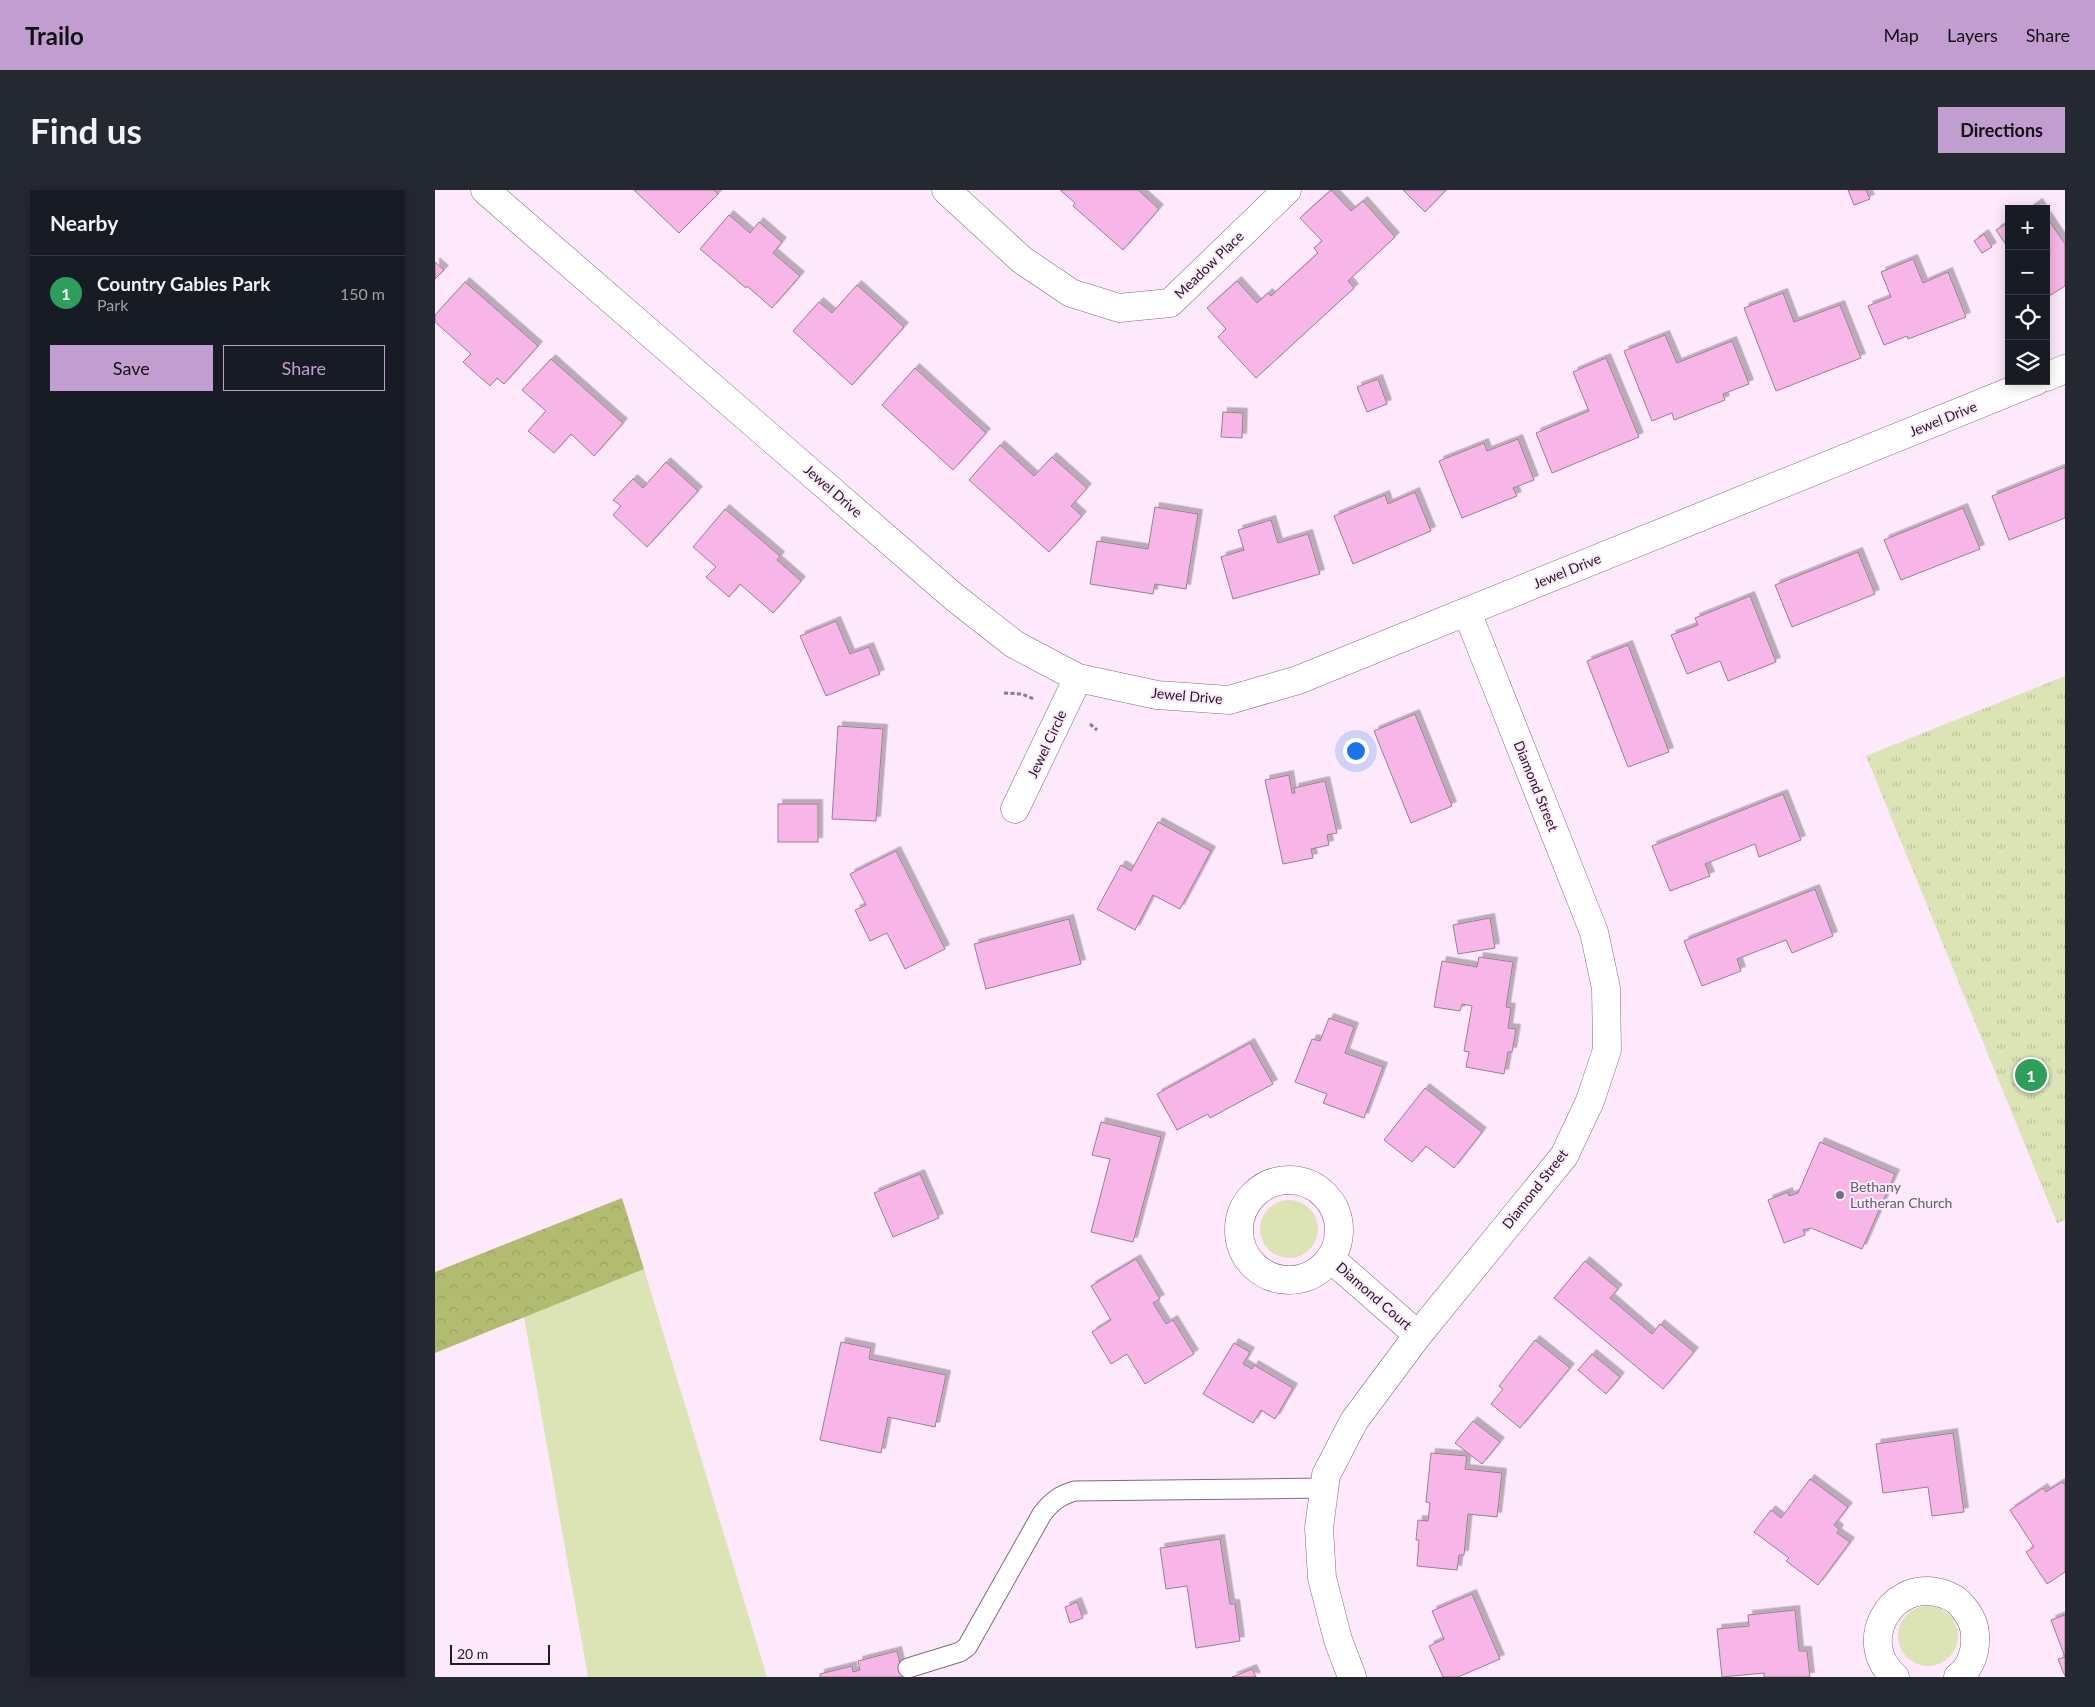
<!DOCTYPE html>
<meta charset="utf-8">
<style>
body{margin:0;font-family:Lato,sans-serif;background:#242831;color:#f1f3f6}
.controls{position:absolute;right:15px;top:15px;display:grid;overflow:hidden;border-radius:0px;box-shadow:0 2px 12px #0003}
.controls button{width:45px;height:45px;display:grid;place-items:center;padding:0;border:0;border-bottom:1px solid #363941;background:#171b24;color:#f1f3f6;font:25px sans-serif}
.scale{position:absolute;left:15px;bottom:12px;width:100px;box-sizing:border-box;padding-left:5px;border:2px solid #221922;border-top:0;font-size:14px;line-height:18px;white-space:nowrap;color:#221922;-webkit-text-stroke:4px #fee9fc;paint-order:stroke}
.you{position:absolute;left:920px;top:560px;width:18px;height:18px;margin:-12px;border:4px solid #fff;border-radius:50%;background:#1a73e8;box-shadow:0 0 0 8px #1a73e833}
.badge{display:grid;place-items:center;width:32px;height:32px;border-radius:50%;background:#c29dd0;color:#fff;font-size:16px;font-weight:700}
.pin{position:absolute;translate:-50% -50%;border:2px solid #fff;box-shadow:0 1px 5px #0006}
.list{margin:0;padding:0;list-style:none}
h2{display:flex;justify-content:space-between;align-items:center;height:65px;margin:0;padding:0 20px;font-size:21px}
h2 small{font-size:16px;font-weight:400;color:#9ea1a6}
.list li{display:grid;grid-template-columns:32px 1fr auto;gap:15px;align-items:center;box-sizing:border-box;height:75px;padding:0 20px;border-top:1px solid #363941}
.list b{display:block;font-size:19px;white-space:nowrap}
.list p{margin:0;font-size:16px;white-space:nowrap;color:#9ea1a6}
.list em{font-size:16px;font-style:normal;color:#9ea1a6}
.actions{display:flex;gap:10px;padding:15px 20px}
.actions a{flex:1;padding:11px 0;border:1px solid #c29dd0;border-radius:0px;text-align:center;font-size:18px;color:#c29dd0}
.actions .main{background:#c29dd0;color:#111}
.icon{flex:none;width:28px;height:28px;fill:none;stroke:currentColor;stroke-width:2;stroke-linecap:round;stroke-linejoin:round}
.map{position:relative;flex:none;width:1630px;height:1487px;overflow:hidden;border-radius:0px}
header{display:flex;align-items:center;gap:30px;box-sizing:border-box;height:70px;padding:0 25px;background:#c29dd0;color:#111}
header strong{font-size:24px}
nav{display:flex;gap:28px;margin-inline-start:auto;font-size:18px}
.intro{display:flex;align-items:center;justify-content:space-between;box-sizing:border-box;height:120px;padding:0 30px}
h1{margin:0;font-size:35px}
.button{padding:12px 22px;border-radius:0px;background:#c29dd0;color:#111;font-size:18px;font-weight:700}
main{display:flex;gap:30px;padding:0 30px}
aside{flex:1;background:#171b24;border-radius:0px;box-shadow:0 2px 12px #0003}
.map>svg:first-child{display:block}
.green{fill:#dce4b5}
.forest{fill:url(#forest-crowns)}
.park{fill:url(#park-tufts)}
.building{fill:#f8b5e7;stroke:#997e91;filter:url(#shadow)}
.lines{fill:none;stroke-linecap:round;stroke-linejoin:round}
.service-casing{stroke:#806a7f;stroke-width:21}
.minor-casing{stroke:#806a7f;stroke-width:29}
.path{stroke:#8a7c89;stroke-width:3;stroke-dasharray:4 2.5;stroke-linecap:butt}
.service{stroke:#fff;stroke-width:19}
.minor{stroke:#fff;stroke-width:28}
.worship-dot{fill:#6b7280;stroke:#fee9fc;stroke-width:2}
.labels{text-anchor:middle;stroke-width:4;stroke-linejoin:round;paint-order:stroke}
.street-label{font-size:14px;fill:#221922;stroke:#fee9fc}
.worship-label{font-size:14px;fill:#5b616d;stroke:#fee9fc;text-anchor:start}
</style>
<header>
<strong>Trailo</strong>
<nav><a>Map</a><a>Layers</a><a>Share</a></nav>
</header>
<div class="intro"><h1>Find us</h1><a class="button">Directions</a></div>
<main>
<aside>
<h2>Nearby<small></small></h2>
<ul class="list">
<li><span class="badge" style="background:#2e9e5b">1</span><div><b>Country Gables Park</b><p>Park</p></div><em>150 m</em></li>
</ul>
<div class="actions"><a class="main">Save</a><a>Share</a></div>
</aside>
<div class="map">
<svg width="1630" height="1487" viewBox="0 0 1630 1487">
<defs>
<pattern id="forest-crowns" width="20" height="18" patternUnits="userSpaceOnUse" patternTransform="scale(1.25)"><rect width="20" height="18" fill="#b2bc71"/><path d="M2 6a3 3 0 1 1 6 0M12 15a3 3 0 1 1 6 0" fill="none" stroke="#99a162"/></pattern>
<pattern id="park-tufts" width="24" height="20" patternUnits="userSpaceOnUse" patternTransform="scale(1.25)"><rect width="24" height="20" fill="#dce4b5"/><path d="M3 7l-1-3M5 7V3M7 7l1-3M15 17l-1-3M17 17v-4M19 17l1-3" fill="none" stroke="#bcc39b"/></pattern>
<filter id="shadow"><feDropShadow dx="4.5" dy="-4.5" stdDeviation="0" flood-color="#0004"/></filter>
</defs>
<rect width="100%" height="100%" fill="#fee9fc"/>
<!-- green -->
<g class="green">
<circle cx="854" cy="1039" r="29"/>
<polygon points="209,1079 332,1487 153,1487 89,1127"/>
<circle cx="1493" cy="1446" r="30"/>
</g>
<!-- forest -->
<polygon class="forest" points="187,1008 209,1079 0,1163 0,1082"/>
<!-- park -->
<polygon class="park" points="1630,486 1630,1030 1622,1033 1431,566"/>
<!-- building -->
<g class="building">
<polygon points="199,0 279,0 283,4 244,43"/>
<polygon points="625,0 703,0 724,19 688,60 638,16 640,13"/>
<polygon points="896,0 916,21 928,11 960,47 913,91 919,98 821,188 783,147 791,139 772,118 802,91 822,113 833,103 836,106 883,63 879,58 887,51 865,28"/>
<polygon points="968,0 1011,0 990,22"/>
<polygon points="1413,0 1431,0 1435,9 1419,15"/>
<polygon points="1603,13 1607,19 1594,19"/>
<polygon points="294,25 315,43 324,32 347,52 338,63 365,86 337,118 312,96 311,98 265,59"/>
<polygon points="1611,26 1630,54 1630,96 1611,108"/>
<polygon points="1574,32 1574,59 1561,40"/>
<polygon points="1549,44 1557,57 1547,63 1539,51"/>
<polygon points="1478,69 1488,93 1513,82 1531,127 1473,149 1472,146 1449,155 1433,116 1456,107 1446,82"/>
<polygon points="0,72 9,80 0,89"/>
<polygon points="30,92 103,156 69,194 62,188 55,196 28,172 36,164 0,132 0,125"/>
<polygon points="422,95 469,137 417,195 358,141 384,112 397,123"/>
<polygon points="1348,103 1359,132 1405,115 1426,168 1341,201 1309,118"/>
<polygon points="1230,145 1242,173 1297,151 1314,194 1288,204 1290,210 1239,230 1237,223 1217,231 1189,161"/>
<polygon points="1171,168 1204,247 1117,283 1101,243 1154,221 1138,182"/>
<polygon points="116,169 188,233 159,266 136,244 119,263 93,241 111,221 87,200"/>
<polygon points="480,178 551,243 518,280 447,215"/>
<polygon points="943,189 952,214 932,222 922,197"/>
<polygon points="788,222 808,223 807,248 786,247"/>
<polygon points="1083,249 1099,290 1078,298 1082,306 1027,328 1004,271 1049,253 1052,261"/>
<polygon points="565,255 599,286 617,267 652,298 636,316 647,326 614,362 534,290"/>
<polygon points="231,272 263,301 212,357 178,325 186,316 178,310 198,289 208,298"/>
<polygon points="1630,277 1630,328 1574,350 1557,306"/>
<polygon points="980,302 996,341 918,374 899,326 950,305 953,314"/>
<polygon points="720,317 763,324 751,399 720,394 718,404 655,394 662,351 713,359"/>
<polygon points="1528,318 1545,359 1466,390 1449,350"/>
<polygon points="290,319 345,366 342,370 366,391 338,423 305,394 294,407 271,387 281,377 258,357"/>
<polygon points="836,330 843,353 873,344 885,384 798,409 786,367 809,360 803,340"/>
<polygon points="1423,362 1440,404 1357,437 1340,395"/>
<polygon points="1315,406 1341,472 1293,491 1285,471 1252,484 1236,445 1263,435 1260,428"/>
<polygon points="401,431 415,464 434,457 445,484 391,506 365,446"/>
<polygon points="1193,455 1234,562 1193,577 1152,471"/>
<polygon points="980,524 1017,616 976,633 939,541"/>
<polygon points="403,536 448,539 441,631 397,629"/>
<polygon points="854,585 857,603 860,603 859,598 890,591 902,643 892,645 894,655 876,659 878,668 848,674 830,590"/>
<polygon points="1348,604 1366,650 1324,667 1320,654 1270,674 1275,686 1235,701 1217,656"/>
<rect x="343" y="614" width="40" height="38"/>
<polygon points="723,632 776,661 745,719 718,705 700,740 662,719 686,675 696,681"/>
<polygon points="461,661 510,759 470,779 452,743 435,751 420,720 431,715 415,684"/>
<polygon points="1380,699 1398,746 1357,763 1351,750 1302,769 1306,781 1267,796 1249,751"/>
<polygon points="1055,728 1060,758 1023,764 1018,735"/>
<polygon points="634,729 646,774 551,799 539,754"/>
<polygon points="1044,767 1078,772 1071,817 1076,818 1073,838 1081,839 1077,862 1073,862 1069,884 1031,877 1034,862 1029,861 1037,816 1027,814 1025,821 999,817 1007,771 1042,777"/>
<polygon points="894,828 919,837 910,863 948,877 929,928 888,913 892,904 860,892 877,849 885,851"/>
<polygon points="815,853 838,894 775,928 773,924 742,940 722,904"/>
<polygon points="990,898 1047,942 1019,978 991,956 977,972 949,950"/>
<polygon points="666,932 726,947 698,1052 656,1042 675,969 657,965"/>
<polygon points="1385,952 1460,984 1427,1059 1376,1038 1368,1040 1370,1045 1349,1053 1333,1010 1353,1002 1354,1006 1363,1003"/>
<polygon points="485,984 504,1028 458,1047 439,1003"/>
<polygon points="701,1069 725,1109 718,1113 731,1134 738,1130 759,1164 710,1194 692,1164 676,1174 657,1142 676,1130 656,1096"/>
<polygon points="1150,1071 1183,1099 1175,1108 1217,1144 1225,1134 1259,1162 1228,1199 1119,1108"/>
<polygon points="1100,1150 1135,1178 1085,1238 1056,1214 1068,1199 1064,1196"/>
<polygon points="406,1152 436,1158 434,1169 511,1185 500,1237 453,1227 446,1263 385,1250"/>
<polygon points="799,1153 815,1162 808,1174 817,1179 819,1175 858,1198 840,1229 826,1220 818,1233 768,1204"/>
<polygon points="1157,1164 1185,1187 1171,1204 1143,1180"/>
<polygon points="1038,1231 1065,1252 1047,1274 1020,1253"/>
<polygon points="1518,1243 1529,1322 1497,1326 1493,1297 1448,1303 1441,1254"/>
<polygon points="996,1263 1032,1266 1030,1279 1067,1283 1062,1327 1033,1324 1029,1365 1024,1365 1022,1380 982,1376 984,1350 981,1350 983,1330 993,1331 995,1313 991,1312"/>
<polygon points="1375,1289 1413,1317 1399,1335 1404,1339 1402,1343 1415,1352 1383,1395 1351,1371 1354,1368 1319,1342 1336,1320 1346,1328"/>
<polygon points="1627,1292 1630,1295 1630,1382 1612,1394 1591,1362 1599,1357 1575,1320 1608,1298 1611,1302"/>
<polygon points="785,1349 795,1414 800,1414 805,1451 761,1458 752,1396 731,1399 725,1358"/>
<polygon points="1037,1404 1065,1469 1023,1487 1008,1487 994,1456 1009,1449 997,1421"/>
<polygon points="642,1412 648,1428 635,1433 630,1417"/>
<polygon points="1360,1420 1364,1461 1372,1461 1375,1487 1329,1487 1329,1483 1287,1487 1282,1439 1314,1436 1313,1425"/>
<polygon points="1630,1425 1630,1486 1623,1469 1630,1467 1616,1430"/>
<polygon points="462,1461 468,1487 385,1487 385,1484 417,1476 418,1482 425,1480 423,1471"/>
<polygon points="817,1479 821,1487 797,1487"/>
</g>
<g class="lines">
<defs>
<path id="service" d="M473,1478l52,-16 7,-5 75,-133c9,-12 18,-19 33,-23l249,-3"/>
<g id="minor">
<polyline points="50,0 519,407 579,454 643,488 722,505 794,510 863,490 1601,191"/>
<polyline points="511,0 587,70 636,103 684,118 735,113 852,0"/>
<polyline points="1611,187 1630,179"/>
<polyline points="580,619 643,488"/>
<circle cx="854" cy="1040" r="50"/>
<polyline points="895,1068 983,1145"/>
<polyline points="917,1487 903,1450 887,1388 884,1338 891,1285 919,1231 983,1145 1129,966 1155,911 1172,860 1171,798 1159,742 1032,422"/>
<path d="M1460,1487c-38,-32 -8,-94 41,-85 10,2 20,6 26,14 8,9 13,18 13,30 1,15 -4,32 -17,41"/>
</g>
</defs>
<!-- service casing -->
<use href="#service" class="service-casing"/>
<!-- minor casing -->
<use href="#minor" class="minor-casing"/>
<!-- path -->
<g class="path">
<polyline points="569,503 587,504 599,509"/>
<polyline points="655,534 662,540"/>
</g>
<!-- service -->
<use href="#service" class="service"/>
<!-- minor -->
<use href="#minor" class="minor"/>
</g>
<!-- markers -->
<circle class="worship-dot" cx="1405" cy="1005" r="5"/>
<g class="labels">
<!-- street labels -->
<g class="street-label">
<text transform="translate(774 75) rotate(-44)" y="5">Meadow Place</text>
<text transform="translate(1508 229) rotate(-22)" y="5">Jewel Drive</text>
<text transform="translate(398 301) rotate(41)" y="5">Jewel Drive</text>
<text transform="translate(1132 381) rotate(-22)" y="5">Jewel Drive</text>
<text transform="translate(752 506) rotate(5)" y="5">Jewel Drive</text>
<text transform="translate(612 554) rotate(-65)" y="5">Jewel Circle</text>
<text transform="translate(1101 596) rotate(68)" y="5">Diamond Street</text>
<text transform="translate(1100 999) rotate(-52)" y="5">Diamond Street</text>
<text transform="translate(939 1106) rotate(41)" y="5">Diamond Court</text>
</g>
<!-- worship labels -->
<g class="worship-label">
<text x="1415" y="1002">Bethany<tspan x="1415" dy="16">Lutheran Church</tspan></text>
</g>
</g>
</svg>
<div class="controls">
<button>+</button>
<button>−</button>
<button><svg class="icon" aria-label="locate" viewBox="0 0 24 24"><circle cx="12" cy="12" r="6"/><path d="M12 2v4M12 18v4M2 12h4M18 12h4"/></svg></button>
<button><svg class="icon" aria-label="layers" viewBox="0 0 24 24"><path d="M12 4l9 5-9 5-9-5zM3 14l9 5 9-5"/></svg></button>
</div>
<div class="scale">20 m</div>
<div class="you"></div>
<div class="pin badge" style="left:1596px;top:885px;background:#2e9e5b">1</div>
</div>
</main>
